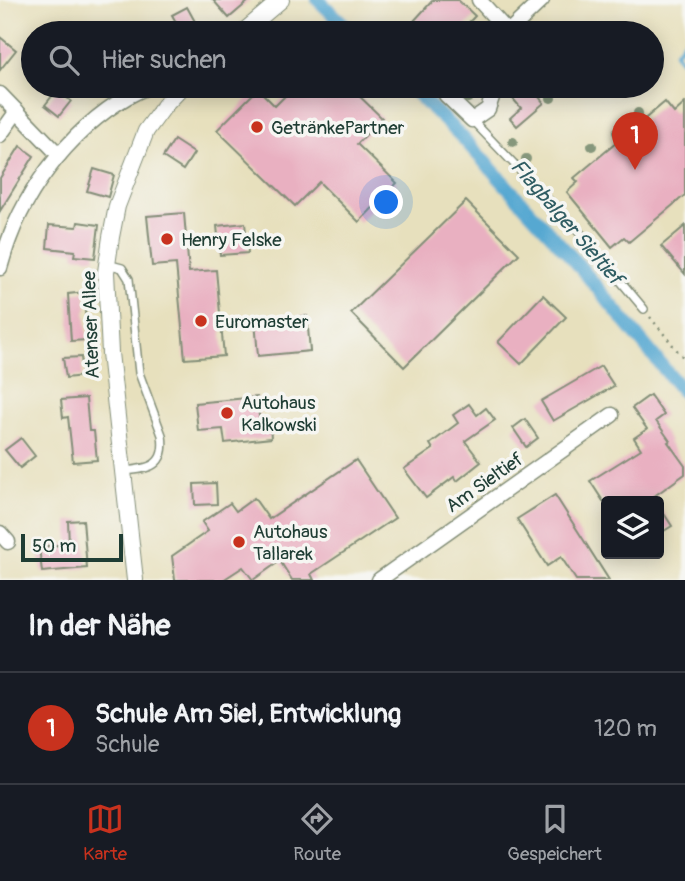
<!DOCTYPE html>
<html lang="de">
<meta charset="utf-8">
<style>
body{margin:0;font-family:Pangolin,sans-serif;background:#242831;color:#f1f3f6}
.controls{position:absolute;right:21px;bottom:21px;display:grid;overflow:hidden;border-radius:7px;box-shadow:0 4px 18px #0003}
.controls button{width:63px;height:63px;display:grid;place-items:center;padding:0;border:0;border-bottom:2px solid #363941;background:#171b24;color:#f1f3f6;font:35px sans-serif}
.scale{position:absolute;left:21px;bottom:18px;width:102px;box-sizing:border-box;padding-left:7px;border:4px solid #1f3d34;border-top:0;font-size:19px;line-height:24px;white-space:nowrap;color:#1f3d34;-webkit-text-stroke:5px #f6f6f2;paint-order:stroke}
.you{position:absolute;left:387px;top:203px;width:24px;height:24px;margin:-18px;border:5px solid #fff;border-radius:50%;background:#1a73e8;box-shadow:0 0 0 10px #1a73e833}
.badge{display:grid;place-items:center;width:46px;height:46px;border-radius:50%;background:#c8321e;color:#fff;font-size:23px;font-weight:700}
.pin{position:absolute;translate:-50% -58px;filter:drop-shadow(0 2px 4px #0008)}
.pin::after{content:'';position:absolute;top:37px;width:24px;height:21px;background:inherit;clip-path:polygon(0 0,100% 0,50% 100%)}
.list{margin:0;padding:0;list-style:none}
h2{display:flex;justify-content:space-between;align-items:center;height:91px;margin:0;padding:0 28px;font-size:30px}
h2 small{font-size:23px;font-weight:400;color:#9ea1a6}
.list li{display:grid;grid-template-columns:46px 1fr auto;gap:21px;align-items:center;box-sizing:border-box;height:112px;padding:0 28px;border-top:2px solid #363941}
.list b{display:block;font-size:26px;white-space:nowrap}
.list p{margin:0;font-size:23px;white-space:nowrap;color:#9ea1a6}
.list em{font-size:23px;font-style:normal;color:#9ea1a6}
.icon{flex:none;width:38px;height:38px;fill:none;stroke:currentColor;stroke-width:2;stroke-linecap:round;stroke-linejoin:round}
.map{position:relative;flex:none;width:685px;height:580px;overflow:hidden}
.search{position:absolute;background:#171b24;box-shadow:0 4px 18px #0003;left:21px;right:21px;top:21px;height:77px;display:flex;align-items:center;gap:18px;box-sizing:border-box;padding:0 24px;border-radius:38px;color:#9ea1a6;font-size:26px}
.sheet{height:203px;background:#171b24}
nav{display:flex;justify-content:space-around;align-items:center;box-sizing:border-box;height:98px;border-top:2px solid #363941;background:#171b24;font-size:19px;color:#9ea1a6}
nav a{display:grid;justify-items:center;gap:4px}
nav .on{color:#c8321e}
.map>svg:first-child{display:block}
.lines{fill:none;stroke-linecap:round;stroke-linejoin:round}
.stream{stroke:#56a8d1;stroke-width:4.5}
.canal{stroke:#56a8d1;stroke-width:14}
.building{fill:#e9b0c1}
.service-casing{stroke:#838e78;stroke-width:10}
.minor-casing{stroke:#838e78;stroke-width:17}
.tertiary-casing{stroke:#838e78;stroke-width:18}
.path{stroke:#838e78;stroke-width:2.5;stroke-dasharray:2 5;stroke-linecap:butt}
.service{stroke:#fff;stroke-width:7}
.minor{stroke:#fff;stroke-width:14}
.tertiary{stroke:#fff;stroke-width:16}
.tree{fill:#86977c}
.poi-dot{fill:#c8321e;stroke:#f6f6f2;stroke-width:2.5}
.labels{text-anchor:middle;stroke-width:7;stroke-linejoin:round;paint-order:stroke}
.poi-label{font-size:19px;fill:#1f3d34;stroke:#f6f6f2;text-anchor:start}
.street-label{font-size:19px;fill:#1f3d34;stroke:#f6f6f2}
.water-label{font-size:21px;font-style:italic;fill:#305d63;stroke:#f6f6f2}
</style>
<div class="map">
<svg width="685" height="580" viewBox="0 0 685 580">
<rect width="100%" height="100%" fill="#f6f6f2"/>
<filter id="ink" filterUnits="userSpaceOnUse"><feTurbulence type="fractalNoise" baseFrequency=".0143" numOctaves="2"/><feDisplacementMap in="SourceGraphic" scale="14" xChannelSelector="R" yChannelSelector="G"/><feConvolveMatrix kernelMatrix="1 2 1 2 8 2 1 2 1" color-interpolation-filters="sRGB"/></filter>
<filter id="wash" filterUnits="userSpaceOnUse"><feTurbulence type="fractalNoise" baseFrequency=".00686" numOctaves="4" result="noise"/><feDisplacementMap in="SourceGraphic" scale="28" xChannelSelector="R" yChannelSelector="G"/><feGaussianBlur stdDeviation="1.57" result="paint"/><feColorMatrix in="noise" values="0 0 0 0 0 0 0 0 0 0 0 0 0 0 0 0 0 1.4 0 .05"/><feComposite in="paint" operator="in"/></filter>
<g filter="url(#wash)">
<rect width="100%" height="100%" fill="#e7e0bd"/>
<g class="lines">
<!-- stream -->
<polyline class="stream" points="685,40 675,53 685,65"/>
<!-- canal -->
<g class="canal">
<polyline points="318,0 353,33"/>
<polyline points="409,86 462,137 576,262 685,394"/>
</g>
</g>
<g id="blocks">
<!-- building -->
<g class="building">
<polygon points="213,0 250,0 229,18"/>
<polygon points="433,0 458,0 475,16 459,33 403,33"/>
<polygon points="187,7 198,27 187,33 182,33 172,15"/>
<polygon points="0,37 16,50 0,70"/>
<polygon points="295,86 349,86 382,118 357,144 397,183 359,222 319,182 295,206 217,130 258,89 275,106"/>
<polygon points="514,86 530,86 544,103 517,126 510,118 521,108 507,92"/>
<polygon points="57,90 71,101 59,116 45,105"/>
<polygon points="665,102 674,113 685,103 685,195 629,242 624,237 612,247 567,192 578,182 574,178"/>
<polygon points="174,140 194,153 183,170 163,157"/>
<polygon points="20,146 34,156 0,211 0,178"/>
<polygon points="94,169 114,175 108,197 87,191"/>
<polygon points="466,201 519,254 404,367 351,313"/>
<polygon points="184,213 189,272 216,270 224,356 185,359 176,264 152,266 147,216"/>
<polygon points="78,222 99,225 95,258 74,256 75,251 47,248 49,225 77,227"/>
<polygon points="245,223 248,253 220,255 217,226"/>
<polygon points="685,226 685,274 661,246"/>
<polygon points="85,292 87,310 85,311 88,340 71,341 68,294"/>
<polygon points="543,295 566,317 521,364 498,342"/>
<polygon points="307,316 310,351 258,356 255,321"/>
<polygon points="81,357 83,376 66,378 63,358"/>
<polygon points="601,366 614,386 553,421 541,401"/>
<polygon points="650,395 664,415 656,421 670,441 668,442 685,466 685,474 653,497 656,501 603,501 590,481 641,449 634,438 647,429 632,408"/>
<polygon points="257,397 260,425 270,424 271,438 225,443 223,429 198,431 195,403"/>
<polygon points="86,398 89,431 94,431 97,460 73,462 68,417 63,418 61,400"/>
<polygon points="469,404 477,415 486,408 495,420 465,441 481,462 457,481 454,477 426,498 404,469 433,449 430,444 458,423 453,415"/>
<polygon points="525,419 538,438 526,447 513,428"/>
<polygon points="21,438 35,456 20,468 5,450"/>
<polygon points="356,460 395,518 311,574 314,580 292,580 280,561 253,580 243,567 223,580 175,580 172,556 208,531 202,522 230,503 236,511 254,498 269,519"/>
<polygon points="216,483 217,504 195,505 194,484"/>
<polygon points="555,495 609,580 576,580 561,557 547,566 517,519"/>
<polygon points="659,506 672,526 659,534"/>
<polygon points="83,520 87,568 42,572 39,547 69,544 68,521"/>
</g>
</g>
</g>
<g filter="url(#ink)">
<use href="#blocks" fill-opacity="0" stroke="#838e78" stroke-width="2"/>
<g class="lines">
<defs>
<g id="service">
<polyline points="472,120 582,235 644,309"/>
<path d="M107,264l15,4 7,11 10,94 23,62c5,32 -14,34 -39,36"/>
</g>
<g id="minor">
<polyline points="479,0 508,32"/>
<polyline points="507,33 542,0"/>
<polyline points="456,86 446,95 472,120 488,109 496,86"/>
<polyline points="0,94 59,155"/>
<polyline points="0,135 17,111"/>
<path d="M0,268c3,-10 6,-21 10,-31 23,-61 79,-127 140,-151"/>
<polyline points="0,533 8,542"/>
<polyline points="379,580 612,415"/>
</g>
<g id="tertiary">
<polyline points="242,33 281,0"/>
<polyline points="135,580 110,353 106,272 111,237 117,206 146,131 165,105 183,86"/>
</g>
</defs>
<!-- service casing -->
<use href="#service" class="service-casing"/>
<!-- minor casing -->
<use href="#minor" class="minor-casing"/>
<!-- tertiary casing -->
<use href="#tertiary" class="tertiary-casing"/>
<!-- path -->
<polyline class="path" points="650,317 685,360"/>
<!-- service -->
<use href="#service" class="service"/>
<!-- minor -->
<use href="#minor" class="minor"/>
<!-- tertiary -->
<use href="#tertiary" class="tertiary"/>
</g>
<!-- trees -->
<g class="tree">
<circle cx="468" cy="98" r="5"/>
<circle cx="551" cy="98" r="5"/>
<circle cx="638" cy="113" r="5"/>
<circle cx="617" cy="132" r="5"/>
<circle cx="513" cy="142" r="5"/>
<circle cx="592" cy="146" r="5"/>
<circle cx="526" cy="159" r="5"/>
</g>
</g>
<!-- markers -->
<g class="poi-dot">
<circle cx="257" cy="127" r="7"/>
<circle cx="167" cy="239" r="7"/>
<circle cx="201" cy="321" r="7"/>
<circle cx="227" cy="413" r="7"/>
<circle cx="239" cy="542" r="7"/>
</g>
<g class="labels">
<!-- poi labels -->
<g class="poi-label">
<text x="271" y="134">GetränkePartner</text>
<text x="181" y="246">Henry Felske</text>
<text x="215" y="328">Euromaster</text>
<text x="241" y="409">Autohaus<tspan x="241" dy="22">Kalkowski</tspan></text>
<text x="253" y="538">Autohaus<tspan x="253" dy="22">Tallarek</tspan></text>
</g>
<!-- street labels -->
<g class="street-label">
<text transform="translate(90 325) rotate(-92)" y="7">Atenser Allee</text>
<text transform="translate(484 482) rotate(-35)" y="7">Am Sieltief</text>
</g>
<!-- water labels -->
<g class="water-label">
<text transform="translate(567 222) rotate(49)" y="7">Flagbalger Sieltief</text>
</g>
</g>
</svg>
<div class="controls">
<button><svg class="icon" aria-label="layers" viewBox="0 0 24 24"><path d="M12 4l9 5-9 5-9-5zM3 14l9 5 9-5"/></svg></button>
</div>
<div class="scale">50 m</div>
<div class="you"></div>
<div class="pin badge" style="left:635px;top:170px">1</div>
<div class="search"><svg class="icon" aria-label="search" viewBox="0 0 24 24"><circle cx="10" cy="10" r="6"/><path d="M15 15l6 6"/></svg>Hier suchen</div>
</div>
<section class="sheet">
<h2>In der Nähe<small></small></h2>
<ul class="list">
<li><span class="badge">1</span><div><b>Schule Am Siel, Entwicklung</b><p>Schule</p></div><em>120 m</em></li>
</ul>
</section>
<nav>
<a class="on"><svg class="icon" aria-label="map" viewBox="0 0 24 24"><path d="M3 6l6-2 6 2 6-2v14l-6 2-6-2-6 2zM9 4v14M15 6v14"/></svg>Karte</a>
<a><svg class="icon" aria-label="directions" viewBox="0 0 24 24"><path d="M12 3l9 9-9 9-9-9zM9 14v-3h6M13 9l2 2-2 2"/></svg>Route</a>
<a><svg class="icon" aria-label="saved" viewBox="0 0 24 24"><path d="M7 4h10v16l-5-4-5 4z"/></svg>Gespeichert</a>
</nav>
